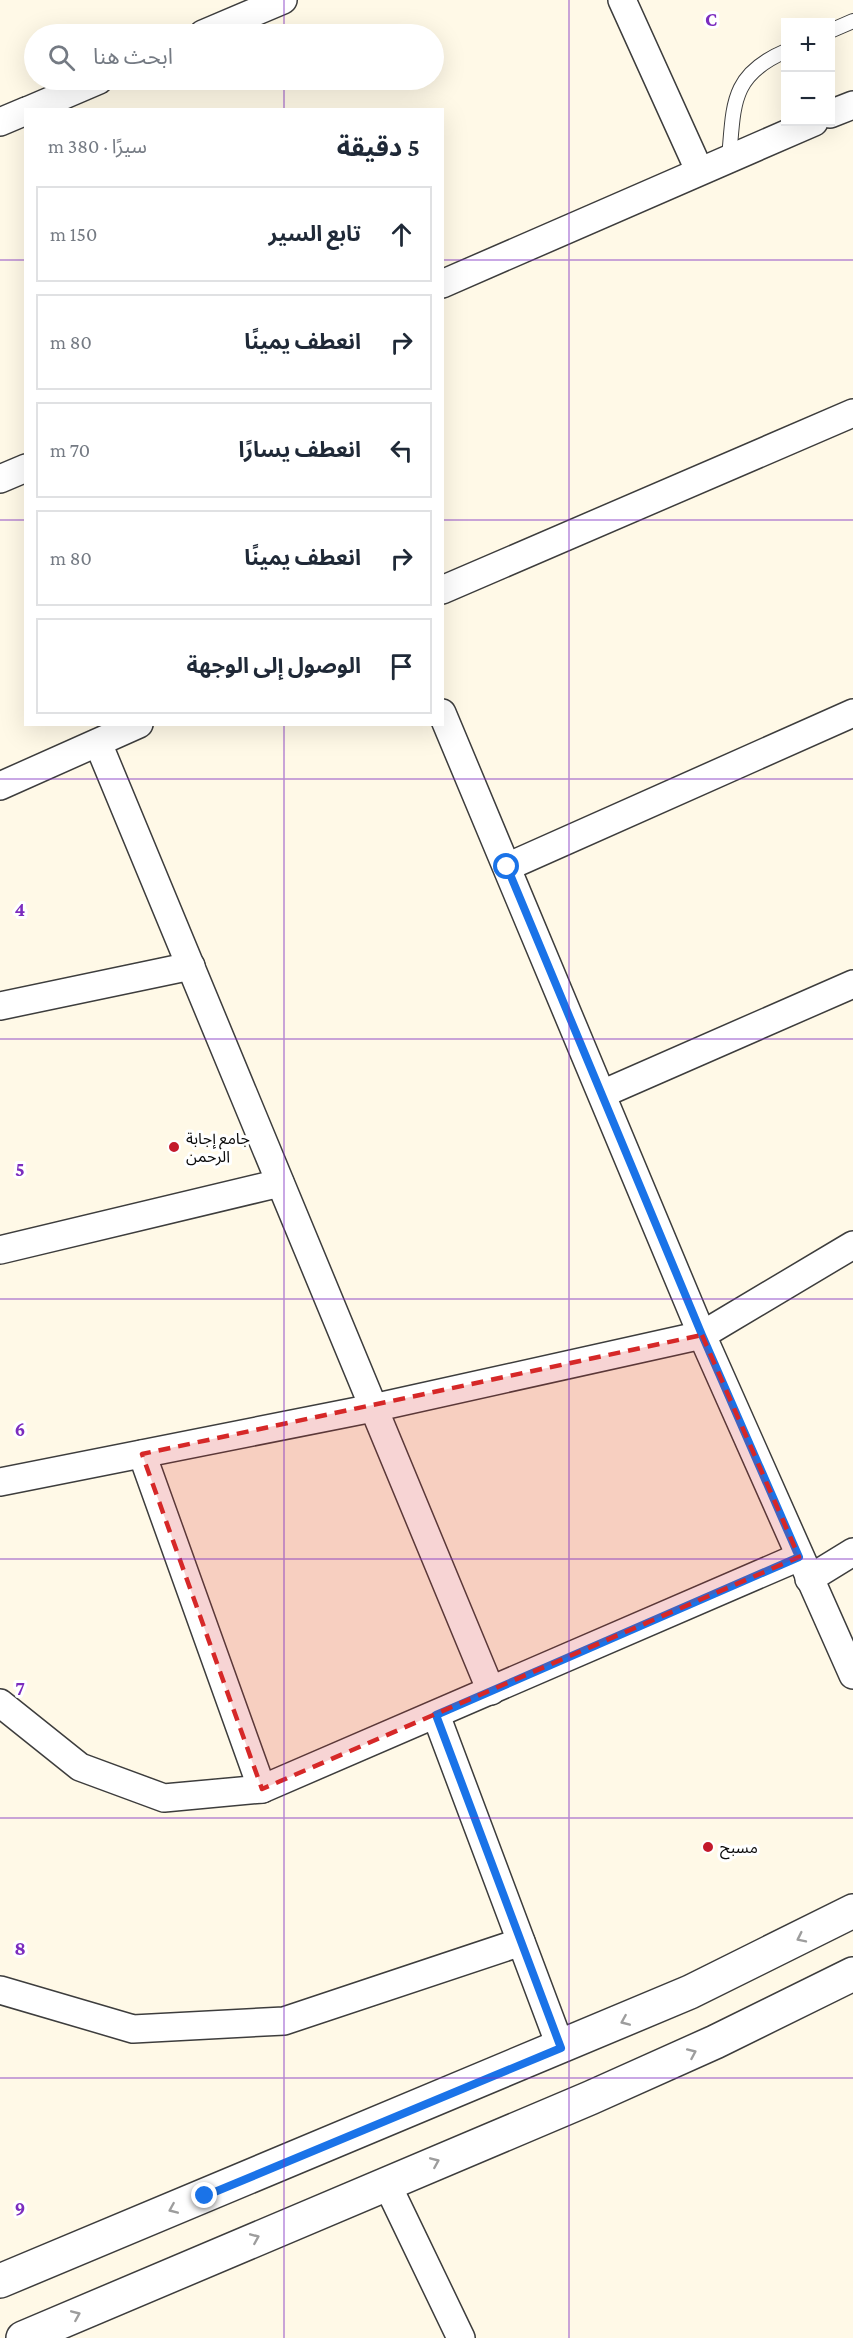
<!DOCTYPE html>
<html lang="ar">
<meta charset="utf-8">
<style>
body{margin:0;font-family:"Crimson Pro","Noto Sans Arabic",serif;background:#f2f2f3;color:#1f2937;direction:rtl}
.controls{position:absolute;right:18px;top:18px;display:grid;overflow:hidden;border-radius:0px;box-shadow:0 6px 24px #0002}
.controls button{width:54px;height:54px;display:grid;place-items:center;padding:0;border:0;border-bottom:2px solid #e0e1e3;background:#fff;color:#1f2937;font:30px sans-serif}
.stop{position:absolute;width:18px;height:18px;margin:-14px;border:4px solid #1a73e8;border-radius:50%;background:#fff}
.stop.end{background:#1a73e8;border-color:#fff;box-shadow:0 2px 6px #0008}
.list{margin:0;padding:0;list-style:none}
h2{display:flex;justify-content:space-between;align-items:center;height:78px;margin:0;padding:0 24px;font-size:26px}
h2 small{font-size:20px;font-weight:400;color:#747a83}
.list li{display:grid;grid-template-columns:39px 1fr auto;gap:18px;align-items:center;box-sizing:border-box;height:96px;margin:0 12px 12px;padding:0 12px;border:2px solid #e0e1e3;border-radius:0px}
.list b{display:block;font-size:22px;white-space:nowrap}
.list em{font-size:20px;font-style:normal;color:#747a83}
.icon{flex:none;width:33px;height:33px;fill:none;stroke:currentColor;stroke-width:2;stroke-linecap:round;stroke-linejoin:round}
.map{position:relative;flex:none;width:853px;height:2338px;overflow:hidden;direction:ltr}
.search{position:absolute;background:#fff;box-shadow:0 6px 24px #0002;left:24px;top:24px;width:420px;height:66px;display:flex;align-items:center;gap:15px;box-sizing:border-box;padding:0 21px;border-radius:33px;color:#747a83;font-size:22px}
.panel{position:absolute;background:#fff;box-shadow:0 6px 24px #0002;left:24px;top:108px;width:420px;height:618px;border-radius:0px;direction:rtl}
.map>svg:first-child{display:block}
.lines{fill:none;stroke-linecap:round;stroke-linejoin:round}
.service-casing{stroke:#3d3d3d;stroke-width:16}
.minor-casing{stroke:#3d3d3d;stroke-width:30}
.tertiary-casing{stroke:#3d3d3d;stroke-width:36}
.service{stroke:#fff;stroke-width:14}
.minor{stroke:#fff;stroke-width:27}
.tertiary{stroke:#fff;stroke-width:33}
.oneway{stroke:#9d9d9d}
.route{stroke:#1a73e8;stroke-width:8}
.marked{fill:#d62828;fill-opacity:0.2;stroke:#d62828;stroke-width:4.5;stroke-dasharray:12 8;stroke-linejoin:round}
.grid{fill:none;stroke:#7b2cbf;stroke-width:1.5;stroke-opacity:0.55}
.poi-dot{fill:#c3192b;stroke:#fff;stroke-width:2}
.labels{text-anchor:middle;stroke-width:6;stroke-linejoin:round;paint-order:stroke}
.poi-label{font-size:16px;fill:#0a0a0a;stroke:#fff;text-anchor:start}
.grid-label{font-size:20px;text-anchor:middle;font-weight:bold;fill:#7b2cbf;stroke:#fff;stroke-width:6;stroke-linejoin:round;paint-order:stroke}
</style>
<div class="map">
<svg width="853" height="2338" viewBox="0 0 853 2338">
<rect width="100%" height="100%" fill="#fff9e7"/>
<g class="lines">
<defs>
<g id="service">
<polyline points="830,31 853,21"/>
<path d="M729,158c5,-53 1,-83 57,-107"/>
</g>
<g id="minor">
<polyline points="622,0 699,170"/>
<polyline points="203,34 283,0"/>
<polyline points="29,110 99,80"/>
<polyline points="830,114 853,105"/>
<polyline points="0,122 26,111"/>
<polyline points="442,284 814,122"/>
<polyline points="0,479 26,468"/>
<polyline points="442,590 853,413"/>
<polyline points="442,713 702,1335 853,1675"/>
<polyline points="98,743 491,1691"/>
<polyline points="0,786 139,724"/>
<polyline points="507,867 853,713"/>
<polyline points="0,1006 191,966"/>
<polyline points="602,1094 853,984"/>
<polyline points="0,1250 280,1183"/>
<polyline points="142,1454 262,1789"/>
<polyline points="0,1482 373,1408 702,1335 853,1245"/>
<polyline points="809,1579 853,1552"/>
<polyline points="0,1703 80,1767 164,1798 262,1789 799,1557"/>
<polyline points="436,1715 561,2048"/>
<polyline points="0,1990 133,2029 284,2021 521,1942"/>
<polyline points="386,2182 461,2338"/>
</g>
<g id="tertiary">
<polyline points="0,2281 690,1992 853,1911"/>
<polyline points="23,2338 590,2098 715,2042 853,1974"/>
</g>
</defs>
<!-- service casing -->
<use href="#service" class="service-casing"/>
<!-- minor casing -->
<use href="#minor" class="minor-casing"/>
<!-- tertiary casing -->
<use href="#tertiary" class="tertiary-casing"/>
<!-- service -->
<use href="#service" class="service"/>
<!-- minor -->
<use href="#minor" class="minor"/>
<!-- tertiary -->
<use href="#tertiary" class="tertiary"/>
</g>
<!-- one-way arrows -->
<defs><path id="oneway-chevron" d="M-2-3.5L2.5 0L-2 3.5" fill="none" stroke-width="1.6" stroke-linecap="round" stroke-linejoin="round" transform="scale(1.5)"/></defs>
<g class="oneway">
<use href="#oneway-chevron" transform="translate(801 1938) rotate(154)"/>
<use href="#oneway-chevron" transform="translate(625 2021) rotate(157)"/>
<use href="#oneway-chevron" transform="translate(692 2053) rotate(-24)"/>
<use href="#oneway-chevron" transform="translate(435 2162) rotate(-23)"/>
<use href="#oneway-chevron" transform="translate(173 2209) rotate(157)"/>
<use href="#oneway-chevron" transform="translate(255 2238) rotate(-23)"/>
<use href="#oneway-chevron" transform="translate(76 2315) rotate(-23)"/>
</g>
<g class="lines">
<!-- route -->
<polyline class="route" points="205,2196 561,2048 436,1715 799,1557 702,1335 507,867"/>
</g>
<!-- marked area -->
<path class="marked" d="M702,1335l97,222 -537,232 -120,-335z"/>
<!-- grid -->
<path class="grid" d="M284,0v34M569,0v2338M284,80v30M0,260h26M442,260h411M0,520h26M442,520h411M284,724v1614M0,779h853M0,1039h853M0,1299h853M0,1559h853M0,1818h853M0,2078h853"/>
<!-- markers -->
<g class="poi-dot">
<circle cx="174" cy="1147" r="6"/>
<circle cx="708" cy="1847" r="6"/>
</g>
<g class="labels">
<!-- poi labels -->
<g class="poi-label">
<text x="186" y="1144">جامع إجابة<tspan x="186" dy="18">الرحمن</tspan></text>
<text x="720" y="1853">مسبح</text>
</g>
</g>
<g class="grid-label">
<text x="711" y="26">C</text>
<text x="20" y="916">4</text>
<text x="20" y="1176">5</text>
<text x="20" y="1436">6</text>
<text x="20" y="1695">7</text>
<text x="20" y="1955">8</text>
<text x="20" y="2215">9</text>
</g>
</svg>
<div class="controls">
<button>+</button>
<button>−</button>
</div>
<div class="stop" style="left:507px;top:867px"></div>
<div class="stop end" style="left:205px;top:2196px"></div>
<div class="search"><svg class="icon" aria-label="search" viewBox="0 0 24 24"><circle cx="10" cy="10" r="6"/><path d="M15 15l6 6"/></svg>ابحث هنا</div>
<section class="panel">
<h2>5 دقيقة<small>سيرًا · 380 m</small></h2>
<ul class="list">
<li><svg class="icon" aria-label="ahead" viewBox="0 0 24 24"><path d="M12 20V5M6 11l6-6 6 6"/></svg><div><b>تابع السير</b></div><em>150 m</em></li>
<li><svg class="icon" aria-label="right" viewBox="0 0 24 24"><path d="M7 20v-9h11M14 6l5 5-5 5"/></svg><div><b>انعطف يمينًا</b></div><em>80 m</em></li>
<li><svg class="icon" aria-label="left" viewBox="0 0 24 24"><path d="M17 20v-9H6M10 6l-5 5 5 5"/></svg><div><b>انعطف يسارًا</b></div><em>70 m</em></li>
<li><svg class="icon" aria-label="right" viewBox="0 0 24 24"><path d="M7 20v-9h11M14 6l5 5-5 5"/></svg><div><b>انعطف يمينًا</b></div><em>80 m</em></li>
<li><svg class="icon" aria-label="arrive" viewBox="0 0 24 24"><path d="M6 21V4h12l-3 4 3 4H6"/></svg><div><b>الوصول إلى الوجهة</b></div></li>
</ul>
</section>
</div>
